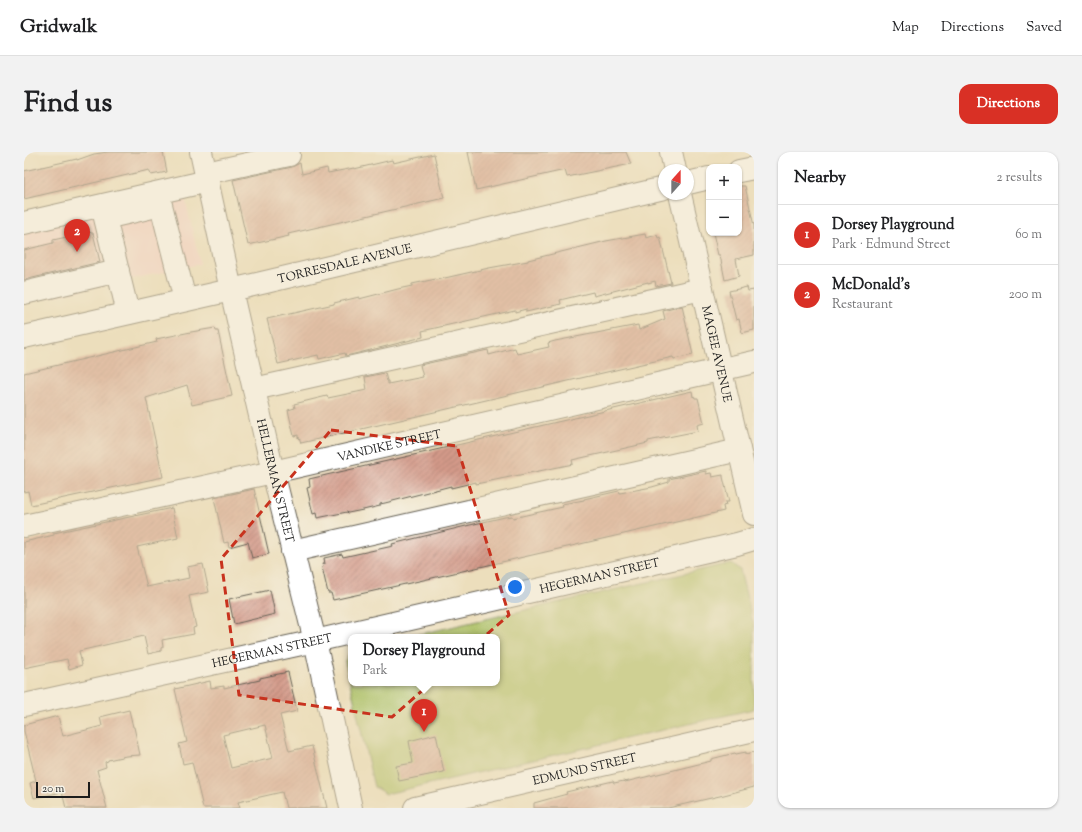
<!DOCTYPE html>
<meta charset="utf-8">
<style>
body{margin:0;font-family:"Sorts Mill Goudy",serif;background:#f2f2f2;color:#202124}
.controls{position:absolute;right:12px;top:12px;display:grid;overflow:hidden;border-radius:8px;box-shadow:0 1px 3px #0004}
.controls button{width:36px;height:36px;display:grid;place-items:center;padding:0;border:0;border-bottom:1px solid #e0e0e0;background:#fff;color:#202124;font:20px sans-serif}
.compass{position:absolute;left:634px;top:12px;width:36px;height:36px;border-radius:50%;background:#fff;box-shadow:0 1px 3px #0004;rotate:21deg}
.scale{position:absolute;left:12px;bottom:10px;width:54px;box-sizing:border-box;padding-left:4px;border:2px solid #1c1c1c;border-top:0;font-size:11px;line-height:14px;white-space:nowrap;color:#1c1c1c;-webkit-text-stroke:3px #f7f3e8;paint-order:stroke}
.you{position:absolute;left:491px;top:435px;width:14px;height:14px;margin:-10px;border:3px solid #fff;border-radius:50%;background:#1a73e8;box-shadow:0 0 0 6px #1a73e833}
.badge{display:grid;place-items:center;width:26px;height:26px;border-radius:50%;background:#d93025;color:#fff;font-size:13px;font-weight:700}
.pin{position:absolute;translate:-50% -33px;filter:drop-shadow(0 1px 2px #0008)}
.pin::after{content:'';position:absolute;top:21px;width:14px;height:12px;background:inherit;clip-path:polygon(0 0,100% 0,50% 100%)}
.popup{position:absolute;left:324px;top:482px;width:152px;height:52px;box-sizing:border-box;display:grid;place-content:center;border-radius:8px;background:#fff;filter:drop-shadow(0 1px 3px #0005);font-size:13px;white-space:nowrap;color:#757577}
.popup b{font-size:15px;color:#202124}
.popup::after{content:'';position:absolute;left:50%;top:100%;margin-left:-8px;border:8px solid transparent;border-top-color:#fff}
.list{margin:0;padding:0;list-style:none}
h2{display:flex;justify-content:space-between;align-items:center;height:52px;margin:0;padding:0 16px;font-size:17px}
h2 small{font-size:13px;font-weight:400;color:#757577}
.list li{display:grid;grid-template-columns:26px 1fr auto;gap:12px;align-items:center;box-sizing:border-box;height:60px;padding:0 16px;border-top:1px solid #e0e0e0}
.list b{display:block;font-size:15px;white-space:nowrap}
.list p{margin:0;font-size:13px;white-space:nowrap;color:#757577}
.list em{font-size:13px;font-style:normal;color:#757577}
.map{position:relative;flex:none;width:730px;height:656px;overflow:hidden;border-radius:12px}
header{display:flex;align-items:center;gap:24px;box-sizing:border-box;height:56px;padding:0 20px;background:#fff;border-bottom:1px solid #e0e0e0}
header strong{font-size:19px}
nav{display:flex;gap:22px;margin-inline-start:auto;font-size:14px}
.intro{display:flex;align-items:center;justify-content:space-between;box-sizing:border-box;height:96px;padding:0 24px}
h1{margin:0;font-size:28px}
.button{padding:10px 18px;border-radius:12px;background:#d93025;color:#fff;font-size:14px;font-weight:700}
main{display:flex;gap:24px;padding:0 24px}
aside{flex:1;background:#fff;border-radius:12px;box-shadow:0 1px 3px #0004}
.map>svg:first-child{display:block}
.built{fill:#f7d0cb}
.green{fill:#aabe62;stroke:#636d3f}
.building{fill:url(#building-hatch);fill-rule:evenodd}
.lines{fill:none;stroke-linecap:round;stroke-linejoin:round}
.minor-casing{stroke:#656054;stroke-width:24}
.minor{stroke:#fff;stroke-width:22}
.marked{fill:none;stroke:#c8321e;stroke-width:3;stroke-dasharray:8 5;stroke-linejoin:round}
.labels{text-anchor:middle;stroke-width:4;stroke-linejoin:round;paint-order:stroke}
.street-label{font-size:12px;fill:#1c1c1c;stroke:#f7f3e8}
</style>
<header>
<strong>Gridwalk</strong>
<nav><a>Map</a><a>Directions</a><a>Saved</a></nav>
</header>
<div class="intro"><h1>Find us</h1><a class="button">Directions</a></div>
<main>
<div class="map">
<svg width="730" height="656" viewBox="0 0 730 656">
<defs>
<pattern id="building-hatch" width="6" height="6" patternUnits="userSpaceOnUse"><rect width="6" height="6" fill="#d39a89"/><path d="M-1 1l2-2M0 6l6-6M5 7l2-2" fill="none" stroke="#aa7d6f"/></pattern>
</defs>
<rect width="100%" height="100%" fill="#f7f3e8"/>
<filter id="ink" filterUnits="userSpaceOnUse"><feTurbulence type="fractalNoise" baseFrequency=".025" numOctaves="2"/><feDisplacementMap in="SourceGraphic" scale="8" xChannelSelector="R" yChannelSelector="G"/><feConvolveMatrix kernelMatrix="1 2 1 2 8 2 1 2 1" color-interpolation-filters="sRGB"/></filter>
<filter id="wash" filterUnits="userSpaceOnUse"><feTurbulence type="fractalNoise" baseFrequency=".012" numOctaves="4" result="noise"/><feDisplacementMap in="SourceGraphic" scale="16" xChannelSelector="R" yChannelSelector="G"/><feGaussianBlur stdDeviation="0.9" result="paint"/><feColorMatrix in="noise" values="0 0 0 0 0 0 0 0 0 0 0 0 0 0 0 0 0 1.4 0 .05"/><feComposite in="paint" operator="in"/></filter>
<g filter="url(#wash)">
<rect width="100%" height="100%" fill="#ecdebc"/>
<!-- built -->
<polygon class="built" points="160,41 176,112 0,151 0,79"/>
<!-- green -->
<polygon class="green" points="707,411 716,418 730,475 730,557 362,642 350,635 321,509 327,498 327,531 473,531 473,485 383,485"/>
<g id="blocks">
<!-- building -->
<g class="building">
<polygon points="84,0 139,0 143,20 127,23 125,18 0,47 0,19 53,7 53,8 70,2"/>
<polygon points="444,0 602,0 607,12 543,25 541,18 452,38"/>
<polygon points="410,2 420,46 264,82 265,84 224,93 209,28 268,15 276,11 278,22 303,16 304,21 330,16 330,17 368,8 369,11"/>
<polygon points="715,34 721,34 730,74 730,103 712,107 715,124 701,128 696,103 694,103 689,81 715,81"/>
<polygon points="66,80 67,81 69,81 76,110 0,128 0,98 29,91 29,88"/>
<polygon points="621,82 622,86 633,83 634,86 636,85 647,131 632,134 631,129 624,131 624,130 570,144 569,140 536,148 537,152 502,160 502,157 491,160 491,158 398,179 399,185 355,196 322,204 321,201 295,207 294,203 254,212 243,167 310,152 310,151 335,145 335,147 374,137 388,134 388,132 412,127 412,128 465,116 504,109 504,108 582,89"/>
<polygon points="723,135 724,139 730,138 730,178 718,181 715,167 712,168 705,139"/>
<polygon points="658,154 669,203 650,207 649,205 613,213 277,291 275,285 274,286 274,283 270,284 264,258 271,256 270,252 303,244 304,246 343,238 341,225 361,221 363,229 364,229 364,232 399,225 396,213 464,198 465,203 491,196 493,202 525,195 524,191 531,189 614,173 615,178 641,167 639,159"/>
<polygon points="191,176 192,179 194,179 208,244 168,253 163,233 122,246 139,325 7,353 4,339 0,340 0,221 133,190 132,187 167,180"/>
<polygon points="668,239 669,245 670,244 671,246 674,246 680,271 673,273 674,279 624,289 624,291 548,308 549,312 452,332 452,330 427,336 427,334 361,351 356,352 356,354 339,358 324,361 323,360 293,366 292,361 289,362 283,336 286,335 285,327 420,296"/>
<polygon points="682,319 682,322 687,321 688,325 699,323 699,325 705,350 701,350 702,353 699,354 700,359 395,429 309,448 307,441 304,441 298,415 299,415 298,412 301,412 300,406 318,402 319,405 369,394 368,392 446,373 481,365 488,364 489,366 511,361 539,355 538,352 560,348 560,347 595,339 596,341 628,335 645,330 645,327"/>
<polygon points="230,337 245,402 228,406 224,390 205,395 204,390 200,391 190,346"/>
<polygon points="148,356 154,386 113,395 123,435 165,426 163,415 179,412 185,440 165,444 172,475 169,476 170,482 138,488 139,495 137,496 137,499 124,502 120,484 55,499 58,513 45,517 43,507 0,516 0,390 30,383 30,381"/>
<polygon points="246,438 251,462 210,472 205,447"/>
<path d="M264,520l9,39 -17,4 9,36 23,-5 15,62h-41l-4,-16 -44,10 2,6h-37l-11,-46 -9,2 -4,-20 8,-2 -12,-53 35,-8 1,7 13,-2v2l36,-8v-2zM241,573l8,33 -42,10 -8,-33z"/>
<polygon points="105,558 109,575 110,575 116,603 102,604 84,608 84,609 81,610 82,615 73,618 83,656 42,656 38,640 10,646 6,631 12,629 0,579 0,573 34,564 39,584 78,574 76,565"/>
<polygon points="412,582 420,620 375,629 372,614 389,611 385,589"/>
<polygon points="722,600 722,602 730,600 730,635 700,643 644,656 510,656 510,651 543,642 542,640 589,629 590,631 600,629 601,630 687,609 687,607 711,601 712,602"/>
</g>
</g>
</g>
<g filter="url(#ink)">
<use href="#blocks" fill-opacity="0" stroke="#656054" stroke-width="1"/>
<g class="lines">
<defs>
<g id="minor">
<path id="s1" d="M177,0l30,138 42,182 42,169 36,167"/>
<polyline points="647,0 651,18"/>
<polyline points="715,19 730,16"/>
<polyline points="182,21 265,3"/>
<polyline points="664,31 685,26"/>
<path id="s2" d="M656,42l74,320"/>
<polyline points="0,71 184,29"/>
<polyline points="0,141 94,119"/>
<polyline points="104,161 81,66 137,53 161,148"/>
<path id="s3" d="M0,185l229,-52 411,-97"/>
<polyline points="230,237 678,137"/>
<path id="s4" d="M0,374l249,-54 481,-110"/>
<polyline points="268,399 715,298"/>
<path id="s5" d="M0,553l291,-64 422,-97 17,-5"/>
<path id="s6" d="M391,656l339,-78"/>
</g>
</defs>
<!-- minor casing -->
<use href="#minor" class="minor-casing"/>
<!-- minor -->
<use href="#minor" class="minor"/>
</g>
</g>
<!-- marked area -->
<path d="M0 0H730V656H0ZM307,278l126,16 52,169 -117,102 -153,-22 -18,-136z" fill="#ecdebc" fill-opacity=".55" fill-rule="evenodd"/>
<path class="marked" d="M307,278l126,16 52,169 -117,102 -153,-22 -18,-136z"/>
<g class="labels">
<!-- street labels -->
<g class="street-label">
<text dy="4" stroke="none"><textPath href="#s3" startOffset="329">TORRESDALE AVENUE</textPath></text>
<text dy="4" stroke="none"><textPath href="#s2" startOffset="164">MAGEE AVENUE</textPath></text>
<text dy="4" stroke="none"><textPath href="#s4" startOffset="374">VANDIKE STREET</textPath></text>
<text dy="4" stroke="none"><textPath href="#s1" startOffset="337">HELLERMAN STREET</textPath></text>
<text dy="4" stroke="none"><textPath href="#s5" startOffset="590">HEGERMAN STREET</textPath></text>
<text dy="4" stroke="none"><textPath href="#s5" startOffset="254">HEGERMAN STREET</textPath></text>
<text dy="4" stroke="none"><textPath href="#s6" startOffset="174">EDMUND STREET</textPath></text>
</g>
</g>
</svg>
<div class="controls">
<button>+</button>
<button>−</button>
</div>
<svg class="compass" viewBox="-18 -18 36 36"><path d="M0-13l5 13h-10z" fill="#e53935"/><path d="M0 13l5-13h-10z" fill="#757577"/></svg>
<div class="scale">20 m</div>
<div class="you"></div>
<div class="pin badge" style="left:400px;top:580px">1</div>
<div class="popup"><b>Dorsey Playground</b>Park</div>
<div class="pin badge" style="left:53px;top:100px">2</div>
</div>
<aside>
<h2>Nearby<small>2 results</small></h2>
<ul class="list">
<li><span class="badge">1</span><div><b>Dorsey Playground</b><p>Park · Edmund Street</p></div><em>60 m</em></li>
<li><span class="badge">2</span><div><b>McDonald's</b><p>Restaurant</p></div><em>200 m</em></li>
</ul>
</aside>
</main>
